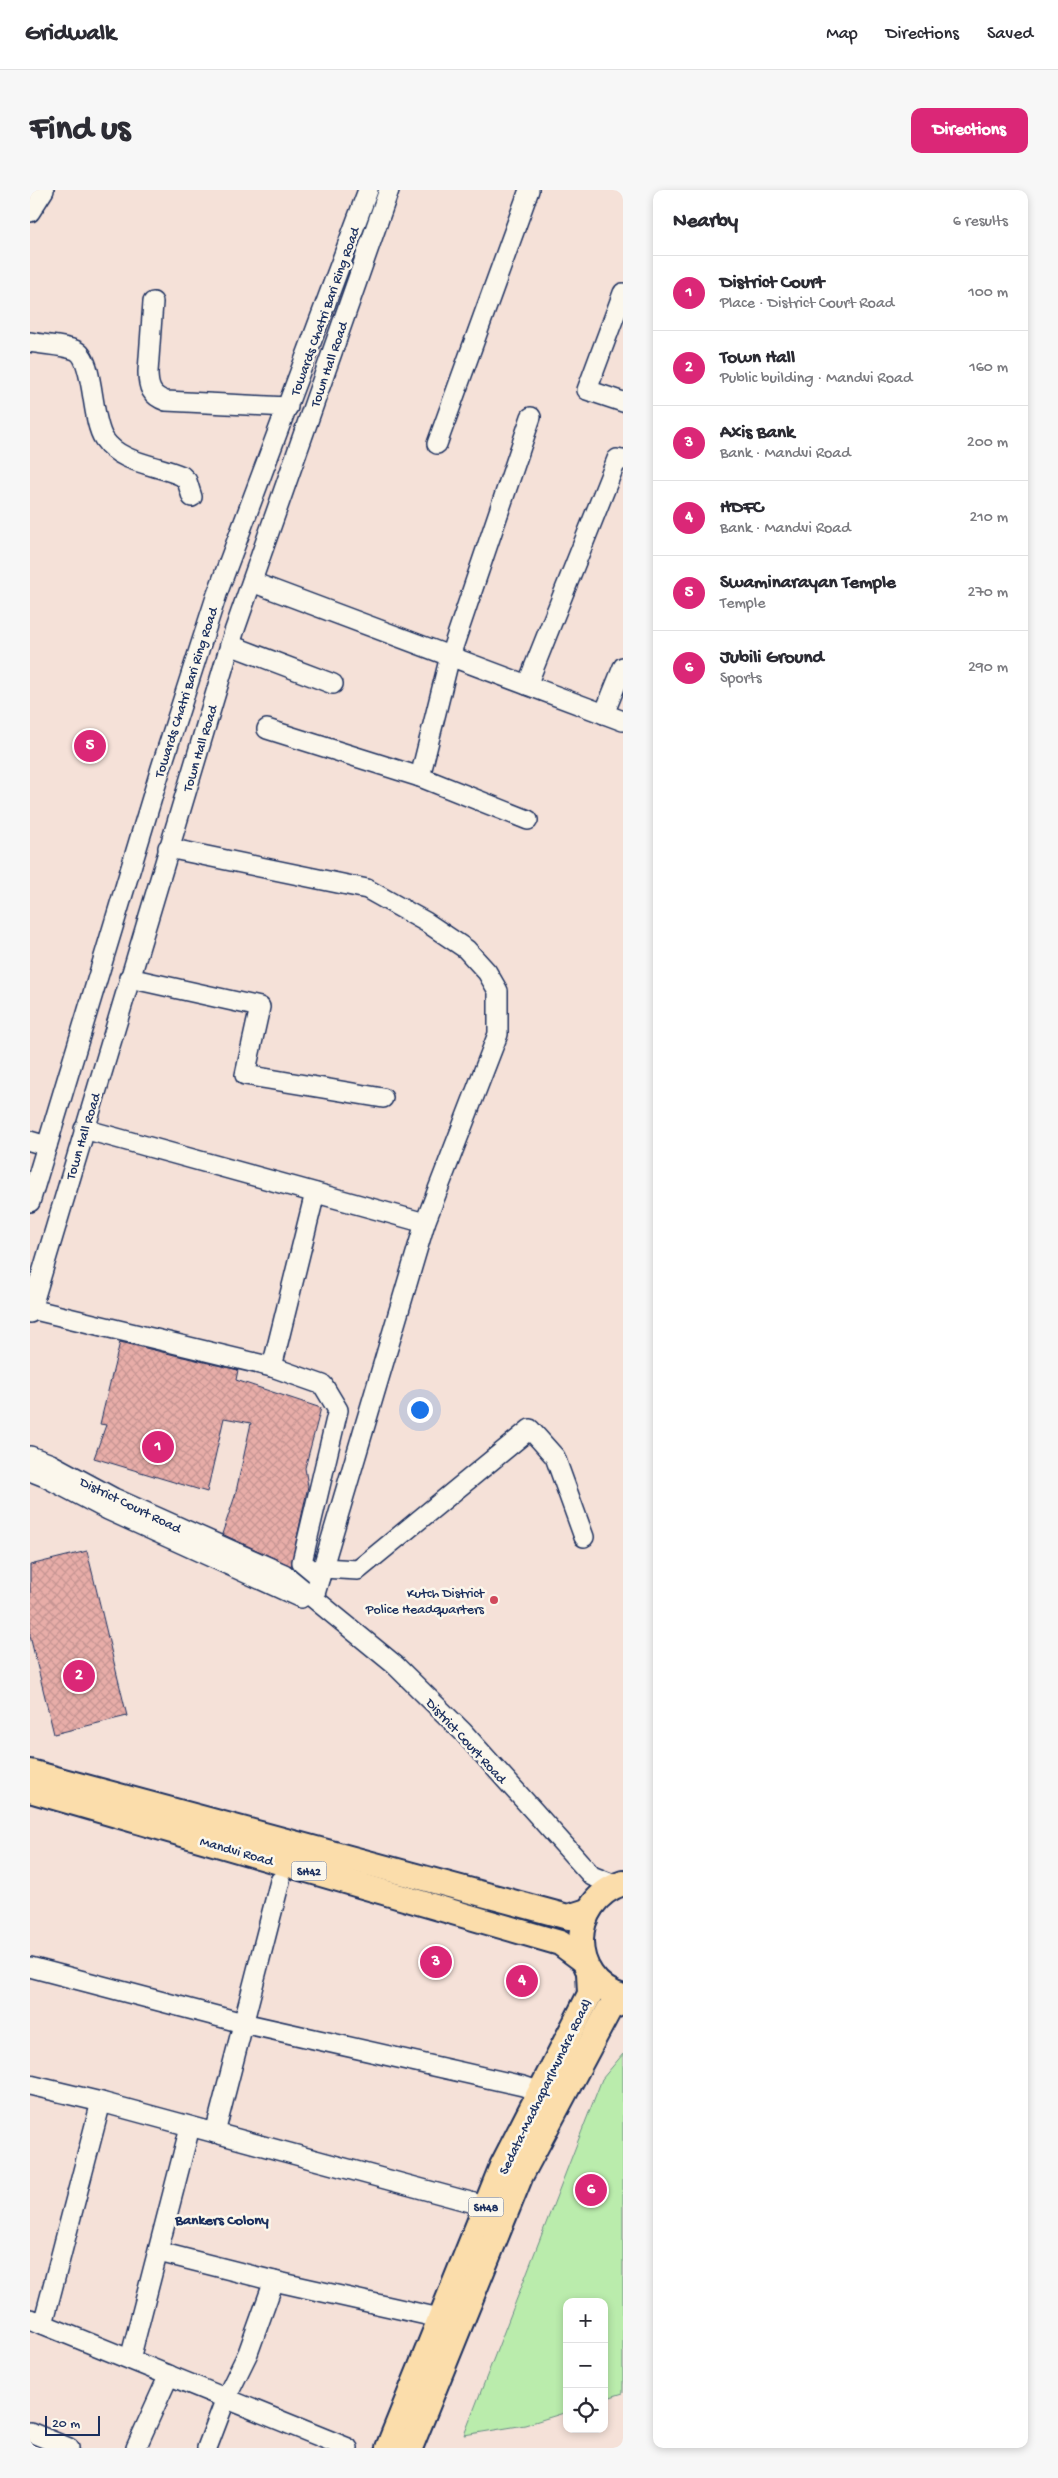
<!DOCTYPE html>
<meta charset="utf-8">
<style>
body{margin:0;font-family:"Gochi Hand",sans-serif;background:#f7f7f7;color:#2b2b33}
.controls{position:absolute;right:15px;bottom:15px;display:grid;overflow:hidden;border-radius:10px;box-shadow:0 2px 8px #0003}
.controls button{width:45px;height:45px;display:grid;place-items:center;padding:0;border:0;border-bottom:1px solid #e1e1e2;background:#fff;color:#2b2b33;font:25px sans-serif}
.scale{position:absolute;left:15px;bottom:12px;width:55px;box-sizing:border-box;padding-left:5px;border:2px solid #1b2f5e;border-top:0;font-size:14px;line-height:18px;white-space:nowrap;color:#1b2f5e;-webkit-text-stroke:4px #fbf7ec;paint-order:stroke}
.you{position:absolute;left:389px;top:1219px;width:18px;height:18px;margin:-12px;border:4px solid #fff;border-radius:50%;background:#1a73e8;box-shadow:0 0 0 8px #1a73e833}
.badge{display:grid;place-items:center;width:32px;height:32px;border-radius:50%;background:#db2777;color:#fff;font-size:16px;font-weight:700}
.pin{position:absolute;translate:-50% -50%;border:2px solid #fff;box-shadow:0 1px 5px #0006}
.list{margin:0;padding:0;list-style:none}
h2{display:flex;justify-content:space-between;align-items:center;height:65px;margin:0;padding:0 20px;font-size:21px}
h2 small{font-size:16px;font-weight:400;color:#7c7c81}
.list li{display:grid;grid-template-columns:32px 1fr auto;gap:15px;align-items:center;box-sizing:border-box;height:75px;padding:0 20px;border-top:1px solid #e1e1e2}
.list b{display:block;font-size:19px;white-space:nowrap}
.list p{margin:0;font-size:16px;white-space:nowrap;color:#7c7c81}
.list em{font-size:16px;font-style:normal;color:#7c7c81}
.icon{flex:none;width:28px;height:28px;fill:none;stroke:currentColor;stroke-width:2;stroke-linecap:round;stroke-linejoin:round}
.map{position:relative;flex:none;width:593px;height:2258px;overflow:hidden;border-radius:10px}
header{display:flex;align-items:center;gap:30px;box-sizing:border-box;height:70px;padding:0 25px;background:#fff;border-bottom:1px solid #e1e1e2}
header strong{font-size:24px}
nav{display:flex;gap:28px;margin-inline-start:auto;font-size:18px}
.intro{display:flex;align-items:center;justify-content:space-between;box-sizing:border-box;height:120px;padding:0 30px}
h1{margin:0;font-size:35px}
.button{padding:12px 22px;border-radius:10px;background:#db2777;color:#fff;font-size:18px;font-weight:700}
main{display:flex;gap:30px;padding:0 30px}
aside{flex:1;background:#fff;border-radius:10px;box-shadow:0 2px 8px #0003}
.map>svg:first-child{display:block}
.pitch{fill:#baecac;stroke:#6a8e85}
.building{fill:url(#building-cross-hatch);stroke:#1b2f5e}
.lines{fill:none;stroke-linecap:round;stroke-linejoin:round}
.minor-casing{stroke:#1b2f5e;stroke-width:22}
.major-casing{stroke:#1b2f5e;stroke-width:28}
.minor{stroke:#fbf7ec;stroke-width:19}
.major{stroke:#fbddab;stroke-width:24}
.poi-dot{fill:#d1495b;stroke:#fbf7ec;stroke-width:2}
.labels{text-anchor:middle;stroke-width:5;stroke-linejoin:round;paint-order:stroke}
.shield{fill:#fbf7ec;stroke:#5e6b89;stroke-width:1}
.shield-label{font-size:12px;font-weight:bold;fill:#1b2f5e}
.street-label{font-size:14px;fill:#1b2f5e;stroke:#fbf7ec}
.poi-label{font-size:14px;fill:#1b2f5e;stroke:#fbf7ec;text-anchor:end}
.neighbourhood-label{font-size:15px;font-weight:bold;fill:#1b2f5e;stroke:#fbf7ec}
</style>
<header>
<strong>Gridwalk</strong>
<nav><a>Map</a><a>Directions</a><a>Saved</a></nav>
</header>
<div class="intro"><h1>Find us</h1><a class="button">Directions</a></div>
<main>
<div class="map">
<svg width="593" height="2258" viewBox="0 0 593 2258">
<defs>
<pattern id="building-cross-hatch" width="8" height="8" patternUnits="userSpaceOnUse" patternTransform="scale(1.25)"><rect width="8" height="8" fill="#e8ada8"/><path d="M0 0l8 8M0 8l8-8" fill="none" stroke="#c69593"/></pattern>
</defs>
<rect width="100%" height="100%" fill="#f5e1d8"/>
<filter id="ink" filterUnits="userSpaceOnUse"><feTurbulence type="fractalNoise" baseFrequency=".02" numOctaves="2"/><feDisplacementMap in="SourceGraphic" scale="10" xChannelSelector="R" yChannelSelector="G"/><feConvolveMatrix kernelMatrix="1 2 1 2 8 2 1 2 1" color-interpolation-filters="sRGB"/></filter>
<g filter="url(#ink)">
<!-- pitch -->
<polygon class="pitch" points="593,1864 593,2203 574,2209 574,2112 537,2112 537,2222 495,2235 434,2245 572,1889"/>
<!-- building -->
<g class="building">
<polygon points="90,1152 208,1180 206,1190 291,1218 275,1278 278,1296 261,1376 192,1344 205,1306 221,1233 194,1228 177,1302 64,1268 76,1235 70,1234"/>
<polygon points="57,1361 97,1526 24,1544 0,1446 0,1375"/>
</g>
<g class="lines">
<defs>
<g id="minor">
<polyline points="0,22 14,0"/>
<polyline points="593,103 557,200 593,212"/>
<path d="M123,112l-5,70c0,15 3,24 18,29l122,6"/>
<path d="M0,152c14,3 32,3 45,8 20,8 15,68 29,89 17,25 52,25 78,37l5,5 5,16"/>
<polyline points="407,254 499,0"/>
<polyline points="222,392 593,531"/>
<polyline points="200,455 303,494"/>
<polyline points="497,495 587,269 593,270"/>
<polyline points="574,524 593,477"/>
<polyline points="237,539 390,587 498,630"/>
<polyline points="390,587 420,466 501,227"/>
<polyline points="138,658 337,699 396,732 436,759 457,782 468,801 468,844 395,1033 284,1407"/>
<polyline points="99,788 230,817 215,885 353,908"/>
<polyline points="54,939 395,1033"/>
<polyline points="0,951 17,956"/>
<polyline points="0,1012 131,578 187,404 338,0"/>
<polyline points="1,1119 242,1177 293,1195 308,1220 272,1372 290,1387"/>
<polyline points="0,1123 204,442 359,0"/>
<polyline points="242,1177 285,1003"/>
<polyline points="0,1266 21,1274 84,1308 254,1384 365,1475 433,1542 562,1686 585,1695"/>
<polyline points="0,1281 15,1287 78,1320 271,1408"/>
<polyline points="292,1378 328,1380 500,1239 525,1267 554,1347"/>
<polyline points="0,1777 213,1833 493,1896 523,1906"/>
<polyline points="0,1895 71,1912 444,2013"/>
<polyline points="185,1943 250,1691"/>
<polyline points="129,2062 244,2091 423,2131"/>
<polyline points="0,2129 318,2258"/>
<polyline points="13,2134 71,1912"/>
<polyline points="100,2169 160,1937"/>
<polyline points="0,2242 39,2258"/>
<polyline points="106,2258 139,2185"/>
<polyline points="177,2258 196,2208 218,2163 244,2091"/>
</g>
<g id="major">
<polyline points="0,1582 538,1727 557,1721"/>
<polyline points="0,1600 530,1753 553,1770"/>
<path d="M593,1693c-55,18 -57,97 0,114"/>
<polyline points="358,2258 472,1976 560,1804 559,1782"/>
<polyline points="380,2258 491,1985 580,1818 593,1812"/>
</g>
</defs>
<!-- minor casing -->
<use href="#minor" class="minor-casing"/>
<!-- major casing -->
<use href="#major" class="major-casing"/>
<!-- minor -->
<use href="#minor" class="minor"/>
<!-- major -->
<use href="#major" class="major"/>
</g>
</g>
<!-- markers -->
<circle class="poi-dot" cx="464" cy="1410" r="5"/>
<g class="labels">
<!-- shield labels -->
<g class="shield">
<rect x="261.5" y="1671.5" width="35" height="19" rx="4"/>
<rect x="438.5" y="2007.5" width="35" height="19" rx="4"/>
</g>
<g class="shield-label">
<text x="279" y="1685">SH42</text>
<text x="456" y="2021">SH48</text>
</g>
<!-- street labels -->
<g class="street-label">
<text transform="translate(294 121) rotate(-70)" y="5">Towards Chatri Bari Ring Road</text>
<text transform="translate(298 174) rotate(-71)" y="5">Town Hall Road</text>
<text transform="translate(155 502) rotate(-72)" y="5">Towards Chatri Bari Ring Road</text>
<text transform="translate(169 558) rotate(-73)" y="5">Town Hall Road</text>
<text transform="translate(52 946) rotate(-73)" y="5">Town Hall Road</text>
<text transform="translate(101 1314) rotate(26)" y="5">District Court Road</text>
<text transform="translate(437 1550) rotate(47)" y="5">District Court Road</text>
<text transform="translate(207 1660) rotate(16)" y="5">Mandvi Road</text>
<text transform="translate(514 1896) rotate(-64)" y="5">Sedata-Madhapar(Mundra Road)</text>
</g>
<!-- poi labels -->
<g class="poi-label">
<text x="454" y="1407">Kutch District<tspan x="454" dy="16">Police Headquarters</tspan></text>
</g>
<!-- neighbourhood labels -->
<g class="neighbourhood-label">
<text x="192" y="2034">Bankers Colony</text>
</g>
</g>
</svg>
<div class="controls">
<button>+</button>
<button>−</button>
<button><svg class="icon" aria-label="locate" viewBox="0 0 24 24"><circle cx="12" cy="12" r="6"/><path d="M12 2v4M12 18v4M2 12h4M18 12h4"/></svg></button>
</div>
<div class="scale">20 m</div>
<div class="you"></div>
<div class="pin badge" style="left:128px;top:1257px">1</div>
<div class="pin badge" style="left:49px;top:1486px">2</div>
<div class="pin badge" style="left:406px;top:1772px">3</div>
<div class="pin badge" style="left:492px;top:1791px">4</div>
<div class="pin badge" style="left:60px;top:556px">5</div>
<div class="pin badge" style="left:561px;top:2000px">6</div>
</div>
<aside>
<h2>Nearby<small>6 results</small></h2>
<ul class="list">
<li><span class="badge">1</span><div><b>District Court</b><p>Place · District Court Road</p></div><em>100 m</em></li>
<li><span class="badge">2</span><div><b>Town Hall</b><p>Public building · Mandvi Road</p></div><em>160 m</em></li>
<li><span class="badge">3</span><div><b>Axis Bank</b><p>Bank · Mandvi Road</p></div><em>200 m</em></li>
<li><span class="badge">4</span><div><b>HDFC</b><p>Bank · Mandvi Road</p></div><em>210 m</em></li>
<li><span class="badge">5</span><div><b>Swaminarayan Temple</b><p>Temple</p></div><em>270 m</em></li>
<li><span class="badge">6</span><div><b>Jubili Ground</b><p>Sports</p></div><em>290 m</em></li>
</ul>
</aside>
</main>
